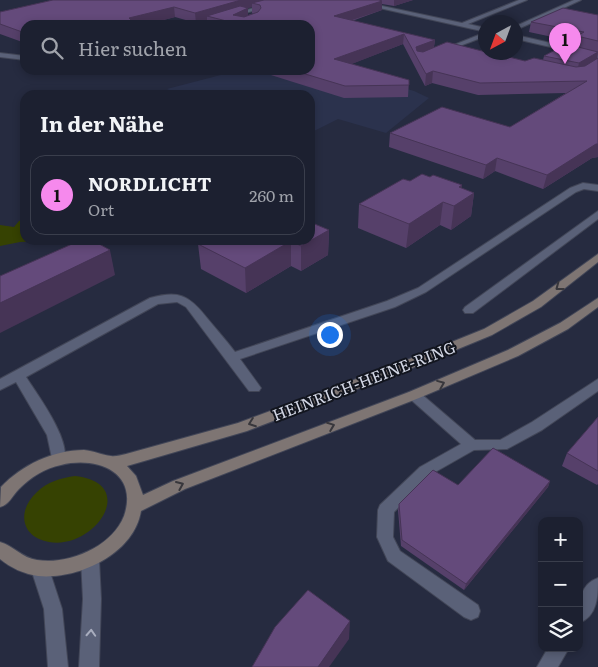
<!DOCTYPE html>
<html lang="de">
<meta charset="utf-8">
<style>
body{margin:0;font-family:Literata,serif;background:#252838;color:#f1f3f6}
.controls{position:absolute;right:15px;bottom:15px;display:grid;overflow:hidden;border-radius:10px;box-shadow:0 2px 8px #0003}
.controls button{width:45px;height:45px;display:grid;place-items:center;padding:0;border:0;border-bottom:1px solid #3a3e4c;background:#1c2030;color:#f1f3f6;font:25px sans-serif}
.compass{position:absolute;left:478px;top:15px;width:45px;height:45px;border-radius:50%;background:#1c2030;box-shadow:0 2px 8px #0003;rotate:221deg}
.you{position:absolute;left:329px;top:334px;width:18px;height:18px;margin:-12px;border:4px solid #fff;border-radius:50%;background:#1a73e8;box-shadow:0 0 0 8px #1a73e833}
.badge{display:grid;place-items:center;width:32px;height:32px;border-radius:50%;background:#f689ed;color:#111;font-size:16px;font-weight:700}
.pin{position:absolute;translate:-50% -41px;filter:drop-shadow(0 1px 2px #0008)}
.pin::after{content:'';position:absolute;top:26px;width:18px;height:15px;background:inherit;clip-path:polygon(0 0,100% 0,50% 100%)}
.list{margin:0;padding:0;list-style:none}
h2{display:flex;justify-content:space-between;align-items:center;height:65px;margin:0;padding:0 20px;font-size:21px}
h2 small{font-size:16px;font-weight:400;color:#a0a3ab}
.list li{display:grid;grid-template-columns:32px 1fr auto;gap:15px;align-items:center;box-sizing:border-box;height:80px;margin:0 10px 10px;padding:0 10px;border:1px solid #3a3e4c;border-radius:15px}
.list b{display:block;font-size:19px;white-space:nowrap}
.list p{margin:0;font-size:16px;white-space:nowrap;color:#a0a3ab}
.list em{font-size:16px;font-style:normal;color:#a0a3ab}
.icon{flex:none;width:28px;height:28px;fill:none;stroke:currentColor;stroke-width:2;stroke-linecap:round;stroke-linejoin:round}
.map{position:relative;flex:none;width:598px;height:667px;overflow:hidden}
.search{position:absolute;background:#1c2030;box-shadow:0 2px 8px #0003;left:20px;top:20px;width:295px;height:55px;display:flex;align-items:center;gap:12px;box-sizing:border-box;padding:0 18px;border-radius:15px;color:#a0a3ab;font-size:19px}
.panel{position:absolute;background:#1c2030;box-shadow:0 2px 8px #0003;left:20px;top:90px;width:295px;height:155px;border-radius:15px}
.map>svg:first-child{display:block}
.built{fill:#2b324d}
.green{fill:#364202}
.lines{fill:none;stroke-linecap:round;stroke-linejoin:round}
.service-casing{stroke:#424657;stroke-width:2}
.minor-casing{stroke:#424657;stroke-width:2}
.secondary-casing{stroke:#424657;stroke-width:2}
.service{fill:#5a6178;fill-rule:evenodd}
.minor{fill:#5a6178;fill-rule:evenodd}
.secondary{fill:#7e7573;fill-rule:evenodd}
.wall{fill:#56406a;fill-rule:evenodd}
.shaded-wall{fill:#463456}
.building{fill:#644a7b;stroke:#463456}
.oneway{stroke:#38373c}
.oneway2{stroke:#a8adbe}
.labels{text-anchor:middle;stroke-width:4;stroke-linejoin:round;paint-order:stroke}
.street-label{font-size:16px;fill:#d2d6e4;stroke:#12151e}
</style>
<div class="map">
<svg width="598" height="667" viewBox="0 0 598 667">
<rect width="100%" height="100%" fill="#262b40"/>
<!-- built -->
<polygon class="built" points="310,60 414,91 429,98 386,133 338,119 310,133 310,95 180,95 167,89 240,70 310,70"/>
<!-- green -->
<g class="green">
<polygon points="25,219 25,240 70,240 20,242 0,246 0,225 14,227 19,221"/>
<path d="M75,476c65,7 20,74 -26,66 -29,-5 -32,-32 -12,-50 10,-10 24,-14 38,-16z"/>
</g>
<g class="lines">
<defs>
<g id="service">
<polygon points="486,32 486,36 444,52 439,51"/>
<polygon points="598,211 598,219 473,313 465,313 463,310 465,307"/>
<polygon points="598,379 598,391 542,430 507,449 474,450 430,475 394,512 393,537 400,551 478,605 480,611 478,617 471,620 464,617 388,561 377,537 378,510 380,505 420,467 461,444 409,398 407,395 409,392 419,392 475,440 500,440 532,422"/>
</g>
<g id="minor">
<polygon points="281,0 290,0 204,25 195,25"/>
<polygon points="344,0 354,0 462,23 519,0 527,0 468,24 486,28 486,32"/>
<polygon points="574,0 581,0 516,30 516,26"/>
<polygon points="516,35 598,54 598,58 516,39"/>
<polygon points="0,53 25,56 25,60 0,57"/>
<path d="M583,183l15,2v6l-14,-2 -8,3 -150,100 -31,15 -155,52 21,29 -2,3h-10l-63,-84 -9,-5 -19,2 -132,73c11,17 48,67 37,86l-5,2 -5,-2 -6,-28 -31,-53 -16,8v-11l150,-81c29,-8 39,-3 57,20 9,11 19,22 28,34l152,-51 31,-13 152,-100z"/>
<polygon points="90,552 96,554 99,559 101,599 99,667 79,667 83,599 81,559 84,554"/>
<polygon points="40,561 46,564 49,569 62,609 68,667 48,667 44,609 31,569 34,564"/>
<path d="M598,578c0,17 0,38 -19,45 0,-17 -1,-38 19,-45z"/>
<polygon points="548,648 569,648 558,667 537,667"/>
</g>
<path id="secondary" d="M598,254v8l-57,45 -49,28 -80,33 -165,63 -120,35 9,10 7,19 30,-14 236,-89 99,-42 52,-27 38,-25v9l-30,22 -50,27 -99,42 -234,91 -44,22c-7,43 -63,69 -103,65 -14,-2 -27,-8 -38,-17v-17c14,4 22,16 37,18 31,5 75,-13 87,-44 15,-44 -27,-60 -63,-51 -16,3 -31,13 -42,24 -7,7 -10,16 -19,18l1,-20c21,-22 52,-37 83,-37 10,1 18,5 27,6 4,1 10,-1 15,-2l112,-31 164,-61 82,-33 49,-28z"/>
</defs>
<!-- service casing -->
<use href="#service" class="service-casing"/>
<!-- minor casing -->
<use href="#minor" class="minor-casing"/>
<!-- secondary casing -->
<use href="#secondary" class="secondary-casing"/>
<!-- service -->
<use href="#service" class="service"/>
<!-- minor -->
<use href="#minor" class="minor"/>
<!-- secondary -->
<use href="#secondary" class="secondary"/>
</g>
<!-- wall -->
<g class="wall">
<path d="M53,0h360l-19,6 -12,-2v6l-30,11 83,19 -1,7 91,14 18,-1 1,-4 31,-10 1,-4 -47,-10 2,-10 67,-7v39l-1,5 1,-1v99l-6,1 -49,31 -48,-18 -12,8 -94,-32 1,-14 120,-6 56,-34 -88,2 -46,-12 -7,3 -22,-42 -52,20 58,16 -1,17 -64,1 -89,-28h55v-45h-102l-1,-5 -11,3 -21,-6 -31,8h-119v18l-25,-9v-22zM252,7v6h2l-6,2v-7h-2z"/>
<polygon points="101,70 125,70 108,72"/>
<polygon points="410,181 462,185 461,188 474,193 471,216 451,230 440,225 406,248 358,228 359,204"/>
<polygon points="329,230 328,255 301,271 291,266 246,293 201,269 198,244"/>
<polygon points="598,417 598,484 597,485 562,466 567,453"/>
<polygon points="550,481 548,487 464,590 401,546 398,510 399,504 458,485"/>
</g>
<!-- shaded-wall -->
<g class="shaded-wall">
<polygon points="241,0 274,0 252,3 252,7 214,18 207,16 207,20 196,23 195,13"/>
<polygon points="394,0 413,0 394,6"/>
<polygon points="382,1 382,10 334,26 334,16"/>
<polygon points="174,7 175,17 144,25 130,25 129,18"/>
<polygon points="248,8 248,18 233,15"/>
<polygon points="404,34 403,44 334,71 334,59"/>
<polygon points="435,40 433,51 417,58 416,47"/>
<polygon points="598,52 597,60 577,71 579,63"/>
<polygon points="108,70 125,70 108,72"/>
<polygon points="433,71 432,83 425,86 426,74"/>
<polygon points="596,144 598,144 598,157 592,158 543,189 547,175"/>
<polygon points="497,158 495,171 483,179 486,165"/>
<polygon points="462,185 459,203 474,193 471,216 451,230 454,206 459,187"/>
<polygon points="443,202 440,225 406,248 409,224"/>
<polygon points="329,230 328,255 301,271 301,246"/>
<polygon points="291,241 291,266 246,293 245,268"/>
<polygon points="110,250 115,275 0,333 0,303"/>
<polygon points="550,481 548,487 464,590 466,584"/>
<polygon points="350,621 349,639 329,667 318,667"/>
</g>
<!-- building -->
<g class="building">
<polygon points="53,0 241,0 195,13 174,7 129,18 136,25 25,25 25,33 0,24 0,12"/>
<polygon points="264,0 379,0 382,1 334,16 435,40 416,47 417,51 423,52 447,42 486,52 489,52 525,61 534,58 576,67 585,66 598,58 598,144 596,144 547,175 497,158 486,165 390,133 442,107 510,127 587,81 480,83 433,71 426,74 404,34 334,59 409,80 409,85 345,86 292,70 310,70 310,25 242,25 207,16 240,6 248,8 233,15 244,17 258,12 261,8 260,5 252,3"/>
<polygon points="563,8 598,15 598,41 577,36 584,32 531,22"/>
<polygon points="566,44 598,52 579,63 544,56"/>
<polygon points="422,174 430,177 433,175 462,185 459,187 474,193 454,206 443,202 409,224 359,204 403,179 410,181"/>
<polygon points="310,222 329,230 301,246 291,241 245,268 198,244 206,240 310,240"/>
<polygon points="81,240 92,240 110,250 0,303 0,276"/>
<polygon points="598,417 598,471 567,453"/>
<polygon points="493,448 550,481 466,584 402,540 399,504 433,470 458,485"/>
<polygon points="308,590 350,621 318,667 252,667 275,627"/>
</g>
<!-- one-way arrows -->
<defs><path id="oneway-chevron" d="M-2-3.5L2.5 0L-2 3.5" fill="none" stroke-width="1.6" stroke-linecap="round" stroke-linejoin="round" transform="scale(1.25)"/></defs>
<g class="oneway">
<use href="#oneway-chevron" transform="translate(559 287) rotate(143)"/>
<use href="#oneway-chevron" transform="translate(441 384) rotate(-22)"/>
<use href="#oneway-chevron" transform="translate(252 423) rotate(160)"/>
<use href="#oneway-chevron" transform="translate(331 426) rotate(-21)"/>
<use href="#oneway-chevron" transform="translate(180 485) rotate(-23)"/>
</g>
<use class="oneway2" href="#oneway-chevron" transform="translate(91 633) rotate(-87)"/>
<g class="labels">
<!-- street labels -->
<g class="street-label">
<text transform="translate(364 381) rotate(-21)" y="6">HEINRICH-HEINE-RING</text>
</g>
</g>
</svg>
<div class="controls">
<button>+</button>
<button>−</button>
<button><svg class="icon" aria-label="layers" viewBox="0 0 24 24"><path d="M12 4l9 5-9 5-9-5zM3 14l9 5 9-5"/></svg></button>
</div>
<svg class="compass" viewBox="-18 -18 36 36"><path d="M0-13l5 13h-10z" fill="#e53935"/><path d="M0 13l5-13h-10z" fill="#a0a3ab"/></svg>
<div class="you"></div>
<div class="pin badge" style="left:565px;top:64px">1</div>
<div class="search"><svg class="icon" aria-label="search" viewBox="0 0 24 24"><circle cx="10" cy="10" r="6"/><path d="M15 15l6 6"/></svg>Hier suchen</div>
<section class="panel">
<h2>In der Nähe<small></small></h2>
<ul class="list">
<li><span class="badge">1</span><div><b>NORDLICHT</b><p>Ort</p></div><em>260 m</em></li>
</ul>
</section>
</div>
